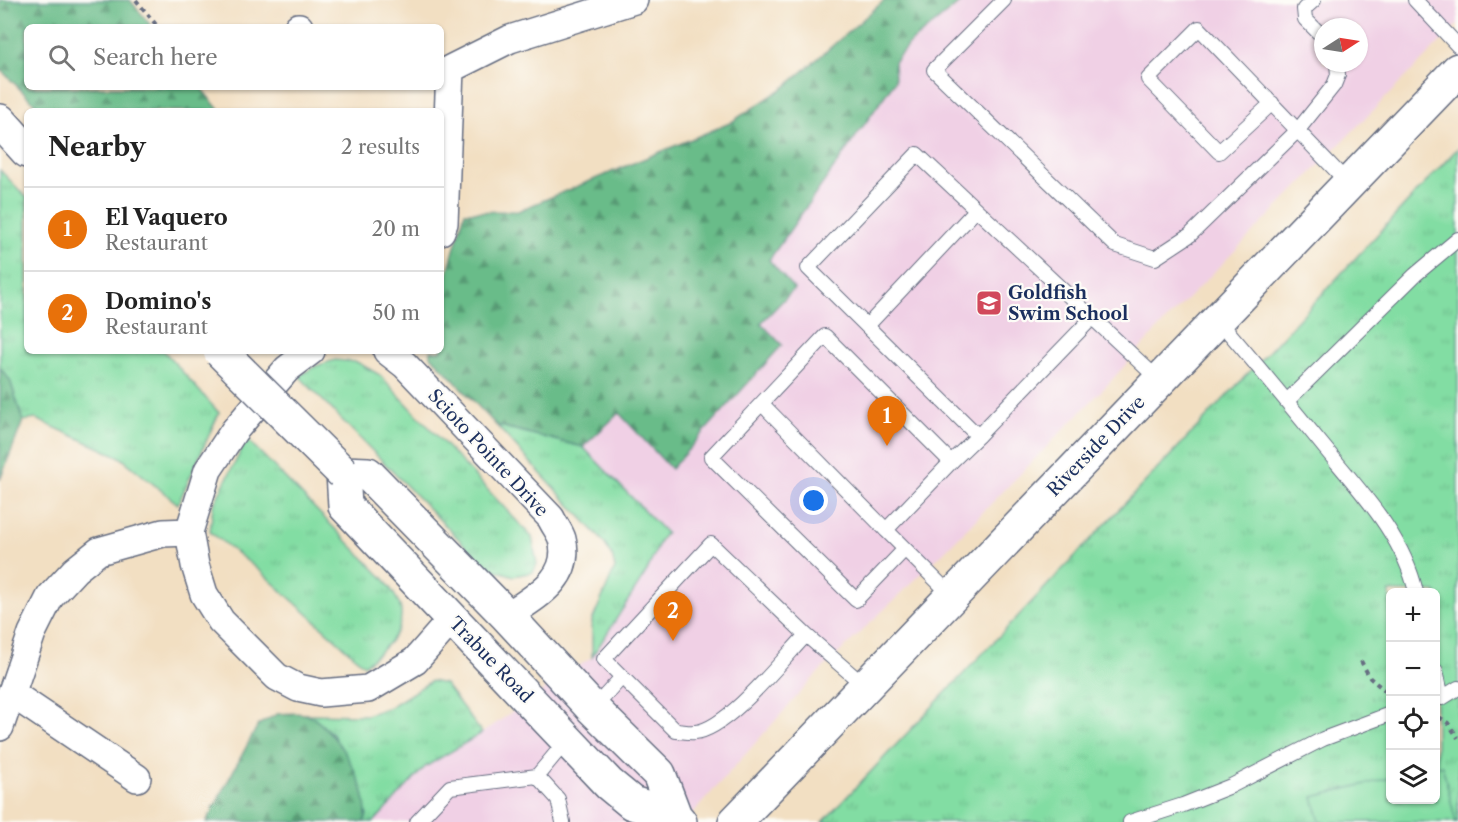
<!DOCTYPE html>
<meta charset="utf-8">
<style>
body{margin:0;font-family:"Libre Caslon Text",serif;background:#f6f6f6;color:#222}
.controls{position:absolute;right:18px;bottom:18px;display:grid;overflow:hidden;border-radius:9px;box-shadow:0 2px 4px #0004}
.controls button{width:54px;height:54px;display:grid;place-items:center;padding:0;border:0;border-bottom:2px solid #e0e0e0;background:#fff;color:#222;font:30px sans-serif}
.compass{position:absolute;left:1314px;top:18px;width:54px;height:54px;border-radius:50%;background:#fff;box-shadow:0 2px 4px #0004;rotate:78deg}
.you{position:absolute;left:814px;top:501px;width:21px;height:21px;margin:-15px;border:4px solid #fff;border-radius:50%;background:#1a73e8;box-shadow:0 0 0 9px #1a73e833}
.badge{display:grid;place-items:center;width:39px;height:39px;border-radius:50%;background:#d1495b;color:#fff;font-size:20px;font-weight:700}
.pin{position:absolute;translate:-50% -50px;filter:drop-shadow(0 2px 3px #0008)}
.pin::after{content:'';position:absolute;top:32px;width:21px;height:18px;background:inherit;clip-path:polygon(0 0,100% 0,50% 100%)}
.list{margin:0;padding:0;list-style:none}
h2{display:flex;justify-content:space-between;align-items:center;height:78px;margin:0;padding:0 24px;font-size:26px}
h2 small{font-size:20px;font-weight:400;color:#767676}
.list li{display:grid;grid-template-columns:39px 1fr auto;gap:18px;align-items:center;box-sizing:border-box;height:84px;padding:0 24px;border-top:2px solid #e0e0e0}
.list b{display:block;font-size:22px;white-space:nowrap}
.list p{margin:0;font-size:20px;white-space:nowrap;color:#767676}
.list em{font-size:20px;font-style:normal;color:#767676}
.icon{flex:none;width:33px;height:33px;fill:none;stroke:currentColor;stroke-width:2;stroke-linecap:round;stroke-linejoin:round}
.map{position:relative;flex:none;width:1458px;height:822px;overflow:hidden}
.search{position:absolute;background:#fff;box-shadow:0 2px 4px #0004;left:24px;top:24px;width:420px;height:66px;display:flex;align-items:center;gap:15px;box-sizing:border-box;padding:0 21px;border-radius:9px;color:#767676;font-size:22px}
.panel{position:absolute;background:#fff;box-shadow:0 2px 4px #0004;left:24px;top:108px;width:420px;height:246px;border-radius:9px}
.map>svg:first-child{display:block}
.built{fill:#f0d0e5;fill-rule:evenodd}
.grass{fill:url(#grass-tufts);stroke:#4e8680;stroke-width:1.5;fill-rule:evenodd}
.forest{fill:url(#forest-firs);stroke:#427674;stroke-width:1.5}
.park{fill:#82dda3;stroke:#4e8680;stroke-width:1.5}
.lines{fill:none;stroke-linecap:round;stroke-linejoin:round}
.service-casing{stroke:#666d81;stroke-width:16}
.minor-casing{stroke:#666d81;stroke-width:30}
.secondary-casing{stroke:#666d81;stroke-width:36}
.primary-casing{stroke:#666d81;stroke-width:36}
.path{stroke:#666d81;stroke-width:4;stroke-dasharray:4.5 4.5;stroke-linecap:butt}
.service{stroke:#fff;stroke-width:14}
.minor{stroke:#fff;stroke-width:27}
.secondary{stroke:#fff;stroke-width:33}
.primary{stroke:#fff;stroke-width:33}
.secondary-bridge-casing{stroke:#666d81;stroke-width:36;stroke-linecap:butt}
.secondary-bridge{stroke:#fff;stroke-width:33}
.labels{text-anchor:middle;stroke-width:4.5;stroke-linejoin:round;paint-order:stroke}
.poi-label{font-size:18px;font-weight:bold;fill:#1b2f5e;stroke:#fdfcf7;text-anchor:start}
.street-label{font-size:18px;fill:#1b2f5e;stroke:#fdfcf7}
</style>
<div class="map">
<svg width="1458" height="822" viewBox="0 0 1458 822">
<defs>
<pattern id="grass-tufts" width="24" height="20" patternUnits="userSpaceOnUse" patternTransform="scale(1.5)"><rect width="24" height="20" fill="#82dda3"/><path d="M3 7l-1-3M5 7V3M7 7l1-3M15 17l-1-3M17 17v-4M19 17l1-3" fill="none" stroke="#70be8f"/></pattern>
<pattern id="forest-firs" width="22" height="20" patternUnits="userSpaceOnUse" patternTransform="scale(1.5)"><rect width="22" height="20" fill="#69bc89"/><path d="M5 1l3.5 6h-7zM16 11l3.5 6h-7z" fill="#569973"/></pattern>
</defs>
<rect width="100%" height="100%" fill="#fdfcf7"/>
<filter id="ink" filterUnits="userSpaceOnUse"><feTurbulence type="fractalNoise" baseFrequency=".0167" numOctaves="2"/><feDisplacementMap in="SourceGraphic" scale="12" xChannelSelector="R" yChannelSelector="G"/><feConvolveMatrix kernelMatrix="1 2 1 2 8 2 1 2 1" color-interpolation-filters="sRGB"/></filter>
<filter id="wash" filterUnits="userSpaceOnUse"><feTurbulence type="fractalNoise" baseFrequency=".008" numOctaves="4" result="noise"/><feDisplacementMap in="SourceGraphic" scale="24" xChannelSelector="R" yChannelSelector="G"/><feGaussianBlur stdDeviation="1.35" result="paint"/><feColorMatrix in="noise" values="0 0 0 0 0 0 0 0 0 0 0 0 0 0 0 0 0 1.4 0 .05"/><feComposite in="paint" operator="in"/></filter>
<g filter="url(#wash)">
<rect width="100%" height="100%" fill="#f2dfc2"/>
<!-- built -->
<path class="built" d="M963,0h495v24l-303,308 -46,51 -166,170 -127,122 -131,147h-311l51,-55 57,-34 110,-76 74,-124 -83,-86 36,-34 52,56 111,-123 -21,-23 8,-63 126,-178 -1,-20 15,-18zM1323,27h36v36h-36z"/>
<!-- grass -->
<g class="grass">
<path d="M1458,148v674h-635l434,-458zM1390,592h46v208h-46z"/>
<polygon points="0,170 27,198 27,351 164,351 219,413 178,504 120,457 36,419 23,421 10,380 0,368"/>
<polygon points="335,360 357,362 380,375 532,537 537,564 533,572 514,576 486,567 299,376 316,366"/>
<polygon points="496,425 583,447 666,533 661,539 647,571 592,657 592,621 615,568 612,555 602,540"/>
<path d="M247,439l138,141c5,8 12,17 15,26 7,25 -19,46 -36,59l-103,-93 -51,-40 3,-26z"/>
<polygon points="431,681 445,684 482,733 425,767 374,822 364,822 367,814 333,734 306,714 366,715 390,707"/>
</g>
<!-- forest -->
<g class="forest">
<polygon points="0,0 130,0 152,27 27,27 27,87 200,87 220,111 42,111 0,69"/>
<polygon points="885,0 963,0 909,44 894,62 895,81 769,260 794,289 761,323 782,345 671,469 619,413 583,447 496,425 431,356 430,351 441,351 441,295 465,212 518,211 730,123 785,87"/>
<polygon points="0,368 10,380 23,421 0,480"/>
<path d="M277,714c8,0 20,-2 28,0 29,9 70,80 59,108h-158l52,-97z"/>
</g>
<!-- park -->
<polygon class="park" points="1442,765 1456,822 1320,822 1313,797 1390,778 1390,800 1436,800 1436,767"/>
</g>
<g filter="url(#ink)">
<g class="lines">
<defs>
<g id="service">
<polyline points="1004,0 934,70 1115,245 1155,258 1190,235 1298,130 1334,85 1338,75 1337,63"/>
<polyline points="1314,0 1304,9 1305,19 1323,37"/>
<polyline points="1415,0 1458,46"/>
<polyline points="1272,103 1219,152 1148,79 1199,28 1348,183"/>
<polyline points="1092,318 978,436 808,268 917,154 1159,380"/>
<path d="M1218,320c36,41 71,84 106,127 36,44 79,88 92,145"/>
<polyline points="867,326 976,210"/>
<polyline points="1287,401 1415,275 1458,239"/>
<polyline points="762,404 886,530"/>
<polyline points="951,462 978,436"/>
<polyline points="905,549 856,600 711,457 825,336 951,462 886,530 953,597"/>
<path d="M806,635c-23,24 -79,95 -111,97 -6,1 -13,-1 -19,-1l-72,-72 107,-115 95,91 60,52"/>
<polyline points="1436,671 1442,698 1458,688"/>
<polyline points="593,709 622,677"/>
<polyline points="537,776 558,799 563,822"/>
<polyline points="417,822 450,787 537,776 567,740"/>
<polyline points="1130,822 1183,805 1231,786 1323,739 1390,714"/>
</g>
<g id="minor">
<polyline points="298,27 299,27"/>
<polyline points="441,231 444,223 450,69 510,39 634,0"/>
<polyline points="311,351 287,369 234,431 208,470 189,532 195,565 204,594 221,621 277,677 298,688 321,693 368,689 415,661 452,619"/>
<path d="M387,351l18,14 146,153c3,7 9,14 11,21 11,40 -29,59 -55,77"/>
<polyline points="11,693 137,778"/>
<polyline points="0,727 32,633 50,597 75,570 99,551 163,533 189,532"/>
</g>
<g id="secondary">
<polyline points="0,121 27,151"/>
<polyline points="675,816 632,803 609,784 345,506 343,473 368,474 507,616 593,709 659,774 675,816 680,822"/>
</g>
<polyline id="primary" points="735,822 1458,70"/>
</defs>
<!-- service casing -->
<use href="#service" class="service-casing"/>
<!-- minor casing -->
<use href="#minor" class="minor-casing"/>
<!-- secondary casing -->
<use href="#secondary" class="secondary-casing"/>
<!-- primary casing -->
<use href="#primary" class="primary-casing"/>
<!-- path -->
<g class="path">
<polyline points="136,0 158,27"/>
<polyline points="1361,661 1370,678 1389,694"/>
<polyline points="1439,717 1448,723 1458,738"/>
</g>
<!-- service -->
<use href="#service" class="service"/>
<!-- minor -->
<use href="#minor" class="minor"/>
<!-- secondary -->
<use href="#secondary" class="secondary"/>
<!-- primary -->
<use href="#primary" class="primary"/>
<defs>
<polyline id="secondary-bridge" points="220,351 343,473"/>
</defs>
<!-- secondary-bridge casing -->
<use href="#secondary-bridge" class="secondary-bridge-casing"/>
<!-- secondary-bridge -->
<use href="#secondary-bridge" class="secondary-bridge"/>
</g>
</g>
<!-- icons -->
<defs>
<symbol id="school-square" viewBox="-11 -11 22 22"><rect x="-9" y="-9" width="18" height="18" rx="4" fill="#d1495b" stroke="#fdfcf7"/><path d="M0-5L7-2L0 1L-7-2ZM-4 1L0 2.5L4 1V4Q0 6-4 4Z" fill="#fff"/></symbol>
</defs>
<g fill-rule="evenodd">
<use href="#school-square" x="974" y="288" width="30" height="30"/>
</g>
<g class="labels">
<!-- poi labels -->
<g class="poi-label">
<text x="1008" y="299">Goldfish<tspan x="1008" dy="21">Swim School</tspan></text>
</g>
<!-- street labels -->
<g class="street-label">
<text transform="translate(1096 446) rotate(-46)" y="6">Riverside Drive</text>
<text transform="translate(488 453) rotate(47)" y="6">Scioto Pointe Drive</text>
<text transform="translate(491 660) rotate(46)" y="6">Trabue Road</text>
</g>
</g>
</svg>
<div class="controls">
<button>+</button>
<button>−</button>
<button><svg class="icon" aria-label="locate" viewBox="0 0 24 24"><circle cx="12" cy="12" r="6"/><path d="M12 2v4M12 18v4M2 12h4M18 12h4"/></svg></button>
<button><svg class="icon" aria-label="layers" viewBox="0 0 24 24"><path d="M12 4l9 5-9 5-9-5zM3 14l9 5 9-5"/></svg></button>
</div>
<svg class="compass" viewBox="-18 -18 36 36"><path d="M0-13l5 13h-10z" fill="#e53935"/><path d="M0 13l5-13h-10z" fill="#767676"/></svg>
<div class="you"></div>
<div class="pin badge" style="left:887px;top:446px;background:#e8710a">1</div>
<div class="pin badge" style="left:673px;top:641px;background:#e8710a">2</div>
<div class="search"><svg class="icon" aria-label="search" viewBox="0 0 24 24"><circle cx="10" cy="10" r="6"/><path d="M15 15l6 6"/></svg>Search here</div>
<section class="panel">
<h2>Nearby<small>2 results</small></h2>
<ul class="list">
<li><span class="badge" style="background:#e8710a">1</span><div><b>El Vaquero</b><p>Restaurant</p></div><em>20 m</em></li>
<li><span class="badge" style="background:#e8710a">2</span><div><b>Domino's</b><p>Restaurant</p></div><em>50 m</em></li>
</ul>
</section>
</div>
